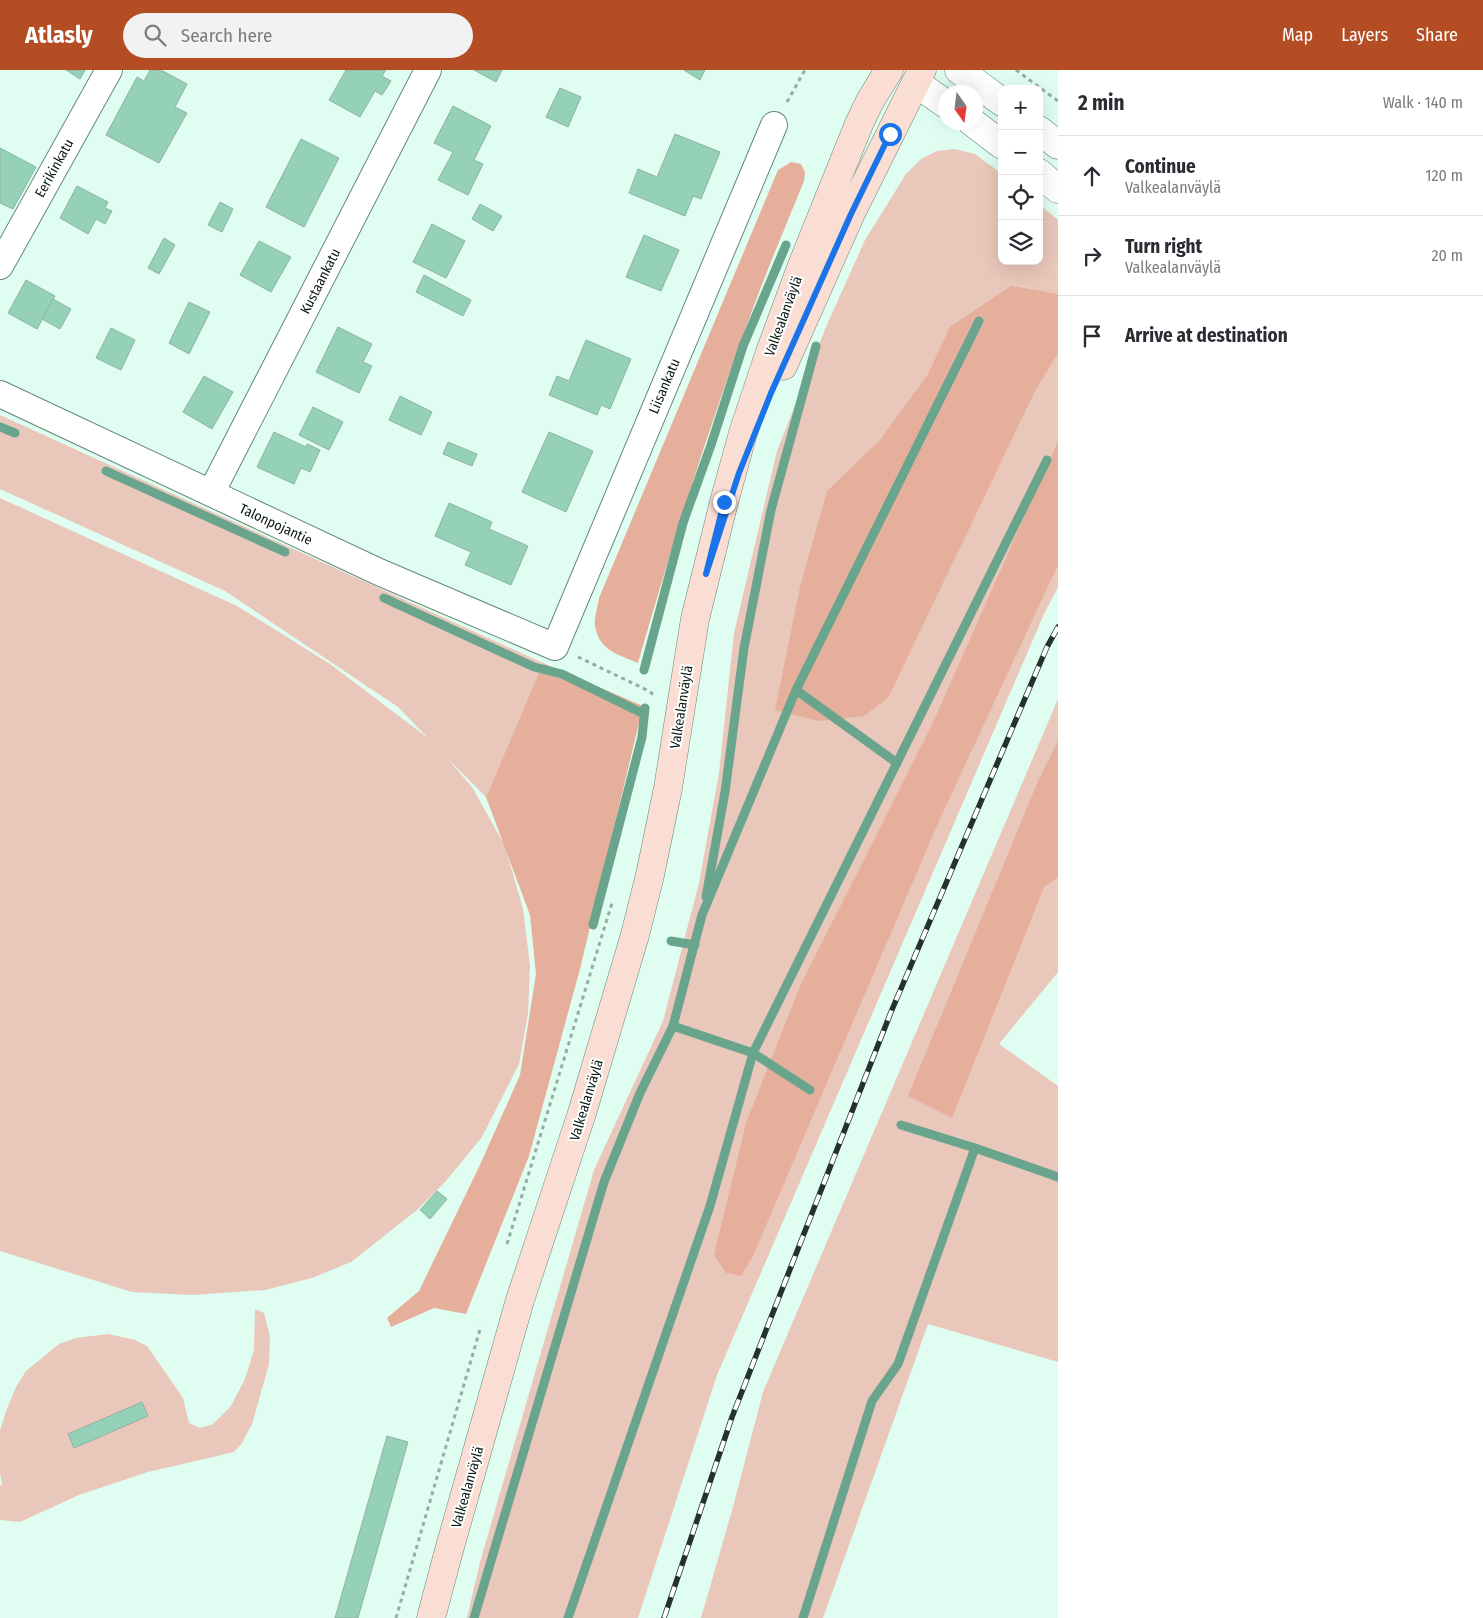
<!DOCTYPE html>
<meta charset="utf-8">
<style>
body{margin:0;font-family:"Fira Sans Condensed",sans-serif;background:#f2f2f3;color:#2b2b33}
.controls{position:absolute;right:15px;top:15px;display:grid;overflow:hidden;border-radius:10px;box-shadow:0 5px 20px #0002}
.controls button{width:45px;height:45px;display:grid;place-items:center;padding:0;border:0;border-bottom:1px solid #e1e1e2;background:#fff;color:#2b2b33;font:25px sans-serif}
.compass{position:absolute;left:938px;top:15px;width:45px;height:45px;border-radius:50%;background:#fff;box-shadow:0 5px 20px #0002;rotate:166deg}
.stop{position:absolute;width:15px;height:15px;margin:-11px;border:4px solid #1a73e8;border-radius:50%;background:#fff}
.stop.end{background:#1a73e8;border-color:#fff;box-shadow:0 1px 5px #0008}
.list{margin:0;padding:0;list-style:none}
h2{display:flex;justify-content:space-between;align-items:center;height:65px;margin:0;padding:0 20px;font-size:21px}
h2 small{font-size:16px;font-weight:400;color:#7c7c81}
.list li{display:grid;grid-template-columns:32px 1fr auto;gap:15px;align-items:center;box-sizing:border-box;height:80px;padding:0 20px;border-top:1px solid #e1e1e2}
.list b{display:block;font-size:19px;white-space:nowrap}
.list p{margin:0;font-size:16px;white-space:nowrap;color:#7c7c81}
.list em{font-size:16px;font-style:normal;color:#7c7c81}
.icon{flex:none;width:28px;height:28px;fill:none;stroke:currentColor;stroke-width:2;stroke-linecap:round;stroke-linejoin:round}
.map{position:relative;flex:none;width:1058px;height:1548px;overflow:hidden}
header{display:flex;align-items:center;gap:30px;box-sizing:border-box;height:70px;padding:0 25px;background:#b44d24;color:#fff}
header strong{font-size:24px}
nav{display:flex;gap:28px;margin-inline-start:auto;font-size:18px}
.search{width:350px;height:45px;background:#f2f2f3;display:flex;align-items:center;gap:12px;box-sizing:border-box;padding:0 18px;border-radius:28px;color:#7c7c81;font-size:19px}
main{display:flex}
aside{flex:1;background:#fff}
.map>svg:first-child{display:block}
.green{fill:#e9c7ba}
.forest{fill:#e6af9b}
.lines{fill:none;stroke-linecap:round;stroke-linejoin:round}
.stream{stroke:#69a48d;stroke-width:9}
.building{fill:#95d1b9;stroke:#8eb2a3}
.minor-casing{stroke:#658879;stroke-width:28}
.tertiary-casing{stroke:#658879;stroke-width:29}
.secondary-casing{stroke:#658879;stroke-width:29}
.path{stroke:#95ada3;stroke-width:3;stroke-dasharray:4 4;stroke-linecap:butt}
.minor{stroke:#fff;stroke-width:26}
.tertiary{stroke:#fff;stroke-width:28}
.secondary{stroke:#faded4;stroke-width:28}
.rail-casing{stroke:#23322c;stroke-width:5.5}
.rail{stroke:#fff;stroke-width:4;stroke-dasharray:11;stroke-linecap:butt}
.route{stroke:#1a73e8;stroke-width:6}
.labels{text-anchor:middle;stroke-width:4;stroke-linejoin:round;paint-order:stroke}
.street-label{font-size:14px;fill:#0b1913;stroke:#fff}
</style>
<header>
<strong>Atlasly</strong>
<div class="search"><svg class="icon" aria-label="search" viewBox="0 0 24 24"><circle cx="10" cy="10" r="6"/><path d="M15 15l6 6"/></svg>Search here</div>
<nav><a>Map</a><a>Layers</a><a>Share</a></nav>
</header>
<main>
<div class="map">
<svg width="1058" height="1548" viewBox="0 0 1058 1548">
<rect width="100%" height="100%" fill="#dffdf0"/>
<!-- green -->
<g class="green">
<polygon points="955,79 975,84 1002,104 1002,191 1039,191 1039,134 1058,150 1058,517 1044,544 717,1305 638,1548 467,1548 480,1492 594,1100 663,951 699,813 719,703 734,563 777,381 826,257 865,170 906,104 921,89 937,81"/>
<polygon points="0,345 543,593 486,727 446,687 472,717 505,776 523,839 530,895 528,944 519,994 482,1067 445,1112 417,1140 351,1192 312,1208 265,1220 192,1225 132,1222 0,1181 0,428 237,536 330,594 428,668 398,637 225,521 0,419"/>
<polygon points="1058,629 1058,902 999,974 1058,1016 1058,1292 928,1254 823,1548 701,1548 733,1437 763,1322"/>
<polygon points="255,1239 264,1243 270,1266 269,1294 252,1354 242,1373 234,1382 148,1402 79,1425 20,1452 0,1450 0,1416 2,1414 0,1404 0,1361 6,1341 16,1317 26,1301 59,1274 76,1268 108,1264 135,1270 147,1276 183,1328 189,1353 200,1358 213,1354 231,1336 245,1309 254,1280"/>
</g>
<!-- forest -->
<g class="forest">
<path d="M791,92l10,2 4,8 -1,9c-16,40 -33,79 -48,119 -45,119 -83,241 -118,363 -20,-9 -39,-12 -43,-37 -1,-9 3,-20 4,-28l179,-428z"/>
<polygon points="1011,216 1058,224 1058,283 1035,321 888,628 864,646 819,651 775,640 800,517 827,421 880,370 928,304 950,257"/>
<polygon points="1058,371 1058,495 938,753 753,1186 741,1206 726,1203 714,1185 746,1053 801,914 930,659"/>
<polygon points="543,593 643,636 580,899 529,1086 466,1244 434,1238 391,1257 387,1248 419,1221 479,1097 520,1005 536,904 530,845 486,727"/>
<polygon points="1058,671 1058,807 1044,817 952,1048 908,1026 1038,711"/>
</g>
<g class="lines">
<!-- stream -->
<g class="stream">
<polyline points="0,357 15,363"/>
<polyline points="106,401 285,482"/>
<polyline points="384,528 534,597 562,604 644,644"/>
<polyline points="644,600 683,453 711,375 743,276 786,175"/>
<polyline points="796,620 897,693"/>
<polyline points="706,827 725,722 744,578 771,440 816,276"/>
<polyline points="593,855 642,667 645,638"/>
<polyline points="671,871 695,875"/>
<polyline points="673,956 753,983 810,1020"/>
<polyline points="901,1055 975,1078 1058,1107"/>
<polyline points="474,1548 604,1112 640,1023 673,956 702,845 796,620 979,251"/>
<polyline points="568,1548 710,1136 753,983 1047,390"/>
<polyline points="803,1548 872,1331 898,1294 975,1078"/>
</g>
</g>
<!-- building -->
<g class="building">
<polygon points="66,0 85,0 80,9"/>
<polygon points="150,0 161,0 187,14 175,37 187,43 159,93 106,65 137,7 144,11"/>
<polygon points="346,0 386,0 382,6 391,11 382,25 375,21 360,47 329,30"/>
<polygon points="474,0 502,0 496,12"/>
<polygon points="684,0 705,0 700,10"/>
<polygon points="560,18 581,27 568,57 546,47"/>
<polygon points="453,36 491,56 474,90 483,94 468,125 438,110 453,82 434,73"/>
<polygon points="675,64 720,82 701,129 693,126 685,146 629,123 638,99 657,107"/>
<polygon points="301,69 339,88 304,157 266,137"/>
<polygon points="0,78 36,97 13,139 0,133"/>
<polygon points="77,116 108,132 105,138 112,141 105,154 96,149 88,164 60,148"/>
<polygon points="220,132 233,139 222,162 208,155"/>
<polygon points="480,134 502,146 493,161 472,149"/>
<polygon points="432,154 465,171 446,208 413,192"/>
<polygon points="644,165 679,180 661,221 626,207"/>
<polygon points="164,168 175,175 159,204 148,198"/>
<polygon points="259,171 291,187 271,222 240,205"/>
<polygon points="424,205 471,230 463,246 416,222"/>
<polygon points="26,210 55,226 37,259 8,243"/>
<polygon points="53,229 71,239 60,259 42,249"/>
<polygon points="189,232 210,242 189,284 169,273"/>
<polygon points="338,257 372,274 363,292 372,296 359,323 316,302"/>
<polygon points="111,258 135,270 121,300 96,288"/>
<polygon points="586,270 631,289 610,339 601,335 597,345 549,325 557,306 569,311"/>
<polygon points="204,306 233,322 212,359 183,342"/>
<polygon points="400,326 432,342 421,365 389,350"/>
<polygon points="313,337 343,352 329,380 299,365"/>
<polygon points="274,362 306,377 307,374 320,380 310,402 301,398 294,414 257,397"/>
<polygon points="549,362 593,381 566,442 522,422"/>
<polygon points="448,372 477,384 472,396 443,384"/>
<polygon points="449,433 492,452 489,459 528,476 511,515 465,495 471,482 435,466"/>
<polygon points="437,1121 447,1129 430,1149 420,1140"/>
<polygon points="142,1332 148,1346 74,1378 68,1364"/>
<polygon points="387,1366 408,1372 358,1548 335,1548"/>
</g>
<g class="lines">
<defs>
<g id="minor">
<polyline points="0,196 109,0"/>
<polyline points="0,324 379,502 555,577 774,55"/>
<polyline points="211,423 428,0"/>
</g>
<g id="tertiary">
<polyline points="959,0 1002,32"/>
<polyline points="916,13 946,34"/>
<polyline points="972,52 1002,75"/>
<polyline points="1039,60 1058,75"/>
<polyline points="1039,103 1058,119"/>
</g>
<g id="secondary">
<polyline points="783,296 851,143 922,0"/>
<polyline points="431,1548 448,1484 520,1230 582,1043 635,865 650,805 668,718 695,549 724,432 743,363 770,282 801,198 859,54 870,31 889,0"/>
</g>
</defs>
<!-- minor casing -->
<use href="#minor" class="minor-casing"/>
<!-- tertiary casing -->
<use href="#tertiary" class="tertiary-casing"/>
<!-- secondary casing -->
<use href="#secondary" class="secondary-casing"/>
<!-- path -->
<g class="path">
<polyline points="1016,0 1058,31"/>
<polyline points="787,32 805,0"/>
<polyline points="578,587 649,621 655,626"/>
<polyline points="507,1174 612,833"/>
<polyline points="396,1548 481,1256"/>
</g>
<!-- minor -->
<use href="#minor" class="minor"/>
<!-- tertiary -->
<use href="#tertiary" class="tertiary"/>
<!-- secondary -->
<use href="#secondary" class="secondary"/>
<defs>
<polyline id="rail" points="664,1548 732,1347 891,942 1047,577 1058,557"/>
</defs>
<!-- rail casing -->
<use href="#rail" class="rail-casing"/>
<!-- rail -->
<use href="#rail" class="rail"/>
</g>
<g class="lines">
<!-- route -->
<polyline class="route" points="724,432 706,504 739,403 771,323 851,144 890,64"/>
</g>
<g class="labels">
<!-- street labels -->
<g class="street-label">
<text transform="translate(54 98) rotate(-61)" y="5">Eerikinkatu</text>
<text transform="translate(320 211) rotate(-63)" y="5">Kustaankatu</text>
<text transform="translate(783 246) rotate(-70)" y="5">Valkealanväylä</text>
<text transform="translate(664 316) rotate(-67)" y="5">Liisankatu</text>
<text transform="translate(276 454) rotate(25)" y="5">Talonpojantie</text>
<text transform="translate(681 637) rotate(-81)" y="5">Valkealanväylä</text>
<text transform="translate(586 1030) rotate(-73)" y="5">Valkealanväylä</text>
<text transform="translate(467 1417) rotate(-74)" y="5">Valkealanväylä</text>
</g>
</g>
</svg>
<div class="controls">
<button>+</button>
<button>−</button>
<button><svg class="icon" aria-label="locate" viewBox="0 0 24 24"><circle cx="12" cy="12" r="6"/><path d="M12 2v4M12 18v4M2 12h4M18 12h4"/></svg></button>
<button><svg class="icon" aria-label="layers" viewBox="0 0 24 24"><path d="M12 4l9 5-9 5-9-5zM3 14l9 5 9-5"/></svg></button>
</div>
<svg class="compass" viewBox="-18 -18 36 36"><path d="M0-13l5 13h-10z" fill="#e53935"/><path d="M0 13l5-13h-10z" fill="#7c7c81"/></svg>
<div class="stop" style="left:890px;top:64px"></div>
<div class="stop end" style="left:724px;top:432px"></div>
</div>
<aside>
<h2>2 min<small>Walk · 140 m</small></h2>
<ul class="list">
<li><svg class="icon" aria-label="ahead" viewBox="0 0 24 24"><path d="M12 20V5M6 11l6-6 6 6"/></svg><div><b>Continue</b><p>Valkealanväylä</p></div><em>120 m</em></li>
<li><svg class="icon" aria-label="right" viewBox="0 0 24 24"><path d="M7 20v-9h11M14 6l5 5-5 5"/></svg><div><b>Turn right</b><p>Valkealanväylä</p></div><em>20 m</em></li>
<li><svg class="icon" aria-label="arrive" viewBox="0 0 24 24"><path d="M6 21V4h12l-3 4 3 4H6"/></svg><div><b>Arrive at destination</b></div></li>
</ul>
</aside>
</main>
